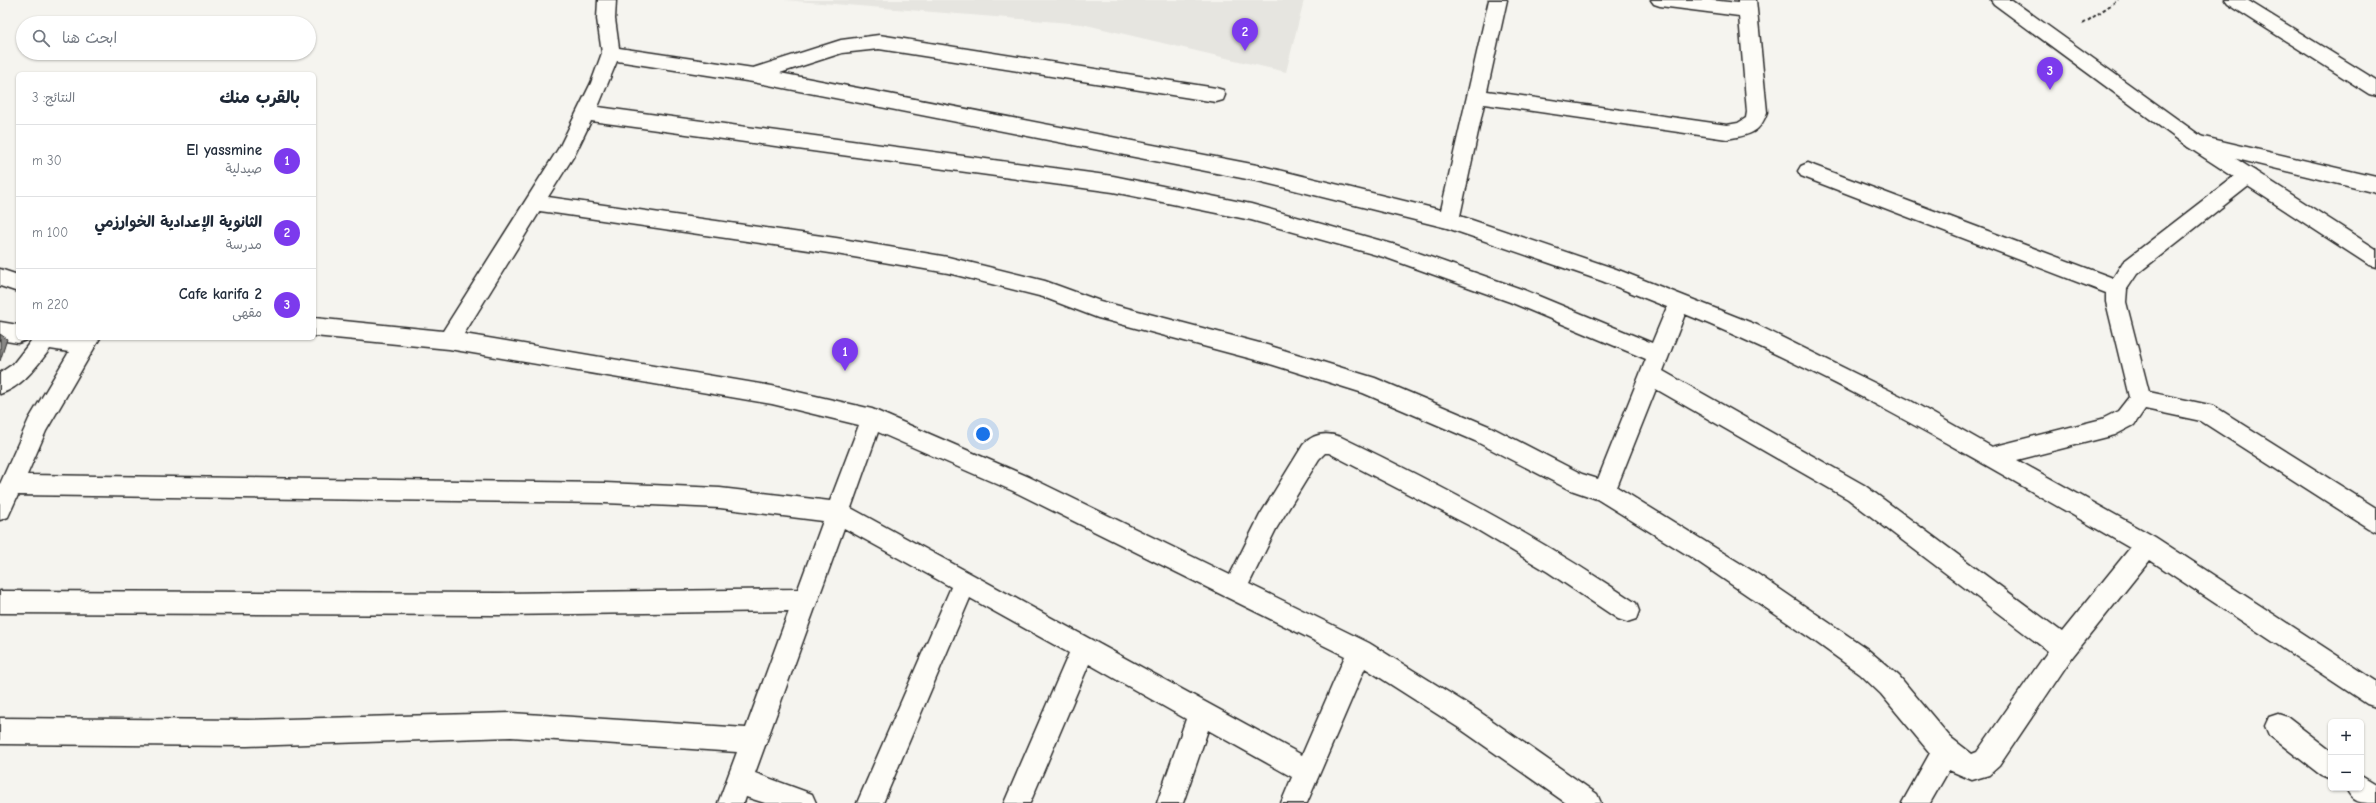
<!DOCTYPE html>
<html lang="ar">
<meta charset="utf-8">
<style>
body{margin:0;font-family:"Comic Neue","Playpen Sans Arabic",sans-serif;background:#f2f2f3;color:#1f2937;direction:rtl}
.controls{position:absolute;right:12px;bottom:12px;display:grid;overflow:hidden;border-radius:6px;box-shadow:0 1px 3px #0004}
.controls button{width:36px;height:36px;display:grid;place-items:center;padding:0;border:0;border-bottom:1px solid #e0e1e3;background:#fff;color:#1f2937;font:20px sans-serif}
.you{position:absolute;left:983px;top:434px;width:14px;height:14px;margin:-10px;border:3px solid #fff;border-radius:50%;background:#1a73e8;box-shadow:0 0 0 6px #1a73e833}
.badge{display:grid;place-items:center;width:26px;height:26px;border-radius:50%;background:#7c3aed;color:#fff;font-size:13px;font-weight:700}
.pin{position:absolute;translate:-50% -33px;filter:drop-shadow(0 1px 2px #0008)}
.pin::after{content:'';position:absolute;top:21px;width:14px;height:12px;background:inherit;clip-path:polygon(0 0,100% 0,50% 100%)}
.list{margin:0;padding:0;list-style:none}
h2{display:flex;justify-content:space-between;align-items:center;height:52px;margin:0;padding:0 16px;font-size:17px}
h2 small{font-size:13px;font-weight:400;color:#747a83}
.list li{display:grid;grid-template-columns:26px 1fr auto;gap:12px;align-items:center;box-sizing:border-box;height:72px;padding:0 16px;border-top:1px solid #e0e1e3}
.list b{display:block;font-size:15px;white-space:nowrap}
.list p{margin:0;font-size:13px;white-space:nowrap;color:#747a83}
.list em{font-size:13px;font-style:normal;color:#747a83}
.icon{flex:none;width:22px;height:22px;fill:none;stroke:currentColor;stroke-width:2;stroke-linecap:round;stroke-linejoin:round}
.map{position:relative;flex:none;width:2376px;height:803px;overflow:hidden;direction:ltr}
.search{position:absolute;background:#fff;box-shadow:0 1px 3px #0004;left:16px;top:16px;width:300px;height:44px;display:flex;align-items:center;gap:10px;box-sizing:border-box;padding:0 14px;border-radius:22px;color:#747a83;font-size:15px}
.panel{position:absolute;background:#fff;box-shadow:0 1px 3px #0004;left:16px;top:72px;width:300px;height:268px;border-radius:6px;direction:rtl}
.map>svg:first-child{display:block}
.built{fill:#e6e5e0}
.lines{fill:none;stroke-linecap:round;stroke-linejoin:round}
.minor-casing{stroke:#2b2b2b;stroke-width:3}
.major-casing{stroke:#2b2b2b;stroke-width:3}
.path{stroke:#2b2b2b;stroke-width:2;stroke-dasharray:3.5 2.5;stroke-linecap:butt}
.minor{fill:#fdfcf7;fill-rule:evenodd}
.major{fill:#fdfcf7;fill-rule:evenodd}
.shaded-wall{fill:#888785;stroke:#2b2b2b}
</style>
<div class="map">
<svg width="2376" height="803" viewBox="0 0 2376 803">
<rect width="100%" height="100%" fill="#f5f4ef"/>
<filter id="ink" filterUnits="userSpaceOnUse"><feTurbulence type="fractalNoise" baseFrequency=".025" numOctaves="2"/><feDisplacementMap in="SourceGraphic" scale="8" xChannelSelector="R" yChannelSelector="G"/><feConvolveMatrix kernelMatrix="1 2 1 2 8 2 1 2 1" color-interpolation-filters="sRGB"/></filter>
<g filter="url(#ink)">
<!-- built -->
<polygon class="built" points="784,0 1304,0 1286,72 1082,24"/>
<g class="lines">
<defs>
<g id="minor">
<path d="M598,0h18l-1,19 4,29 134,20 88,-28 38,-5 337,53 7,2 2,5 -2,5 -7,2 -337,-53 -37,4 -62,20 482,93 179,44 48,-210h18l-20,91 240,34 11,-2 8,-5 1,-6 -8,-96 -79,-10 -6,-2 -3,-4h59l28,3v-3h18l11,112c-7,22 -19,23 -40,27l-243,-35 -24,112 156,53 141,56 154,76 81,46 110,-28 16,-8 11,-14 -23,-95v-9l-305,-117 -3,-5 3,-5 7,-3 7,3 298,112 10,-16 118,-91 7,-3 7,3 3,5 -3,5 -118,93 -10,15 -1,13 23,90 65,14 162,102v24l-8,-4 -167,-107 -56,-12 -11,16 -19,10 -98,25 138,77 221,144v26l-9,-3 -217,-144 -77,96 -74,110 -10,9 -17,5 -23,-10 -19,33h-28l28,-50 -49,-59 -21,-20 -47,-34 -119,-81 -97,-60 -29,-10 -93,-48 -112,-48 -96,-30 -169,-45 -55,-21 -95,-24 -112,-19 -296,-43 -76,123 308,52 100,23 157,68 201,98 30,-60 43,-70c10,-12 24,-13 38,-8 102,49 201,102 295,166l3,8 -3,8 -9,3 -9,-3 -70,-47 -72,-43 -147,-76h-4l-6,6 -43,70 -27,55 120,59 108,67 120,84 4,9h-35l-107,-75 -94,-60 -58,135h-26l11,-26 -84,-47 -25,73h-26l29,-84 -97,-55 -59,139h-26l65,-150 -99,-55 -87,205h-26l94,-216 -107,-59 -89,245 57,21 4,9h-51l-19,-6 -2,6h-26l19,-51 -226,-15 -264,9 -247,-2v-26l247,2 264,-7 235,15 43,-117 -290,4 -499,-2v-22l499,2 299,-4 25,-68 -103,-13 -115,-5 -587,-8 -10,22 -8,3v-36l29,-65 40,-67 -19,-3c-14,18 -27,37 -50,45v-21l13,-9 18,-23 -2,-3h71l-54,93 -19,44 578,8 115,5 110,13 29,-76 -87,-21 -323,-55 -135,-13v-18l129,13 117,-185 31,-63 11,-30 -5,-34zM617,61l136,21 509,100 185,46 155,53 65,26 -15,36 -128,-53 -128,-45 -145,-41 -138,-28 -515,-69zM591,121l522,71 138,28 136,38 123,44 136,57 -48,120 -16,-5 -91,-47 -116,-49 -108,-33 -167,-44 -55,-20 -97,-24 -112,-19 -288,-41 27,-43zM1685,314c155,63 300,151 445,234l-68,84 -198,-147 -201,-114zM1656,389l192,110 200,152 -71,101 -5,2 -22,-17 -51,-61 -33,-28 -107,-73 -142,-88zM878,432l135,59 332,165 -43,99 -451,-247z"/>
<polygon points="2225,0 2247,0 2376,80 2376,96 2369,94 2228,4"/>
<polygon points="2195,135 2376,177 2376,193 2188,147 2185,142 2188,137"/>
<polygon points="0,269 18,275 18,292 0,286"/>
<polygon points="0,322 18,325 18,338 27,338 26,340 18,343 0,340"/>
<polygon points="2278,714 2287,717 2331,751 2331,780 2322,776 2269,735 2265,726 2269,717"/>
<path d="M2361,776l15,9v18c-16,0 -23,0 -30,-15h15z"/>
</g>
<polygon id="major" points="1991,0 2012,0 2202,137 2376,249 2376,267 2369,265 2188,147 1994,4"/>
</defs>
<!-- minor casing -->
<use href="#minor" class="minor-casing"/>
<!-- major casing -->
<use href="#major" class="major-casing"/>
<!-- path -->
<polyline class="path" points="2083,24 2118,0"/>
<!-- minor -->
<use href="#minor" class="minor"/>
<!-- major -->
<use href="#major" class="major"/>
</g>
<!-- shaded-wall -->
<polygon class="shaded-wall" points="0,334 7,339 0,361"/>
</g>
</svg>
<div class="controls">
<button>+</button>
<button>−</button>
</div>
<div class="you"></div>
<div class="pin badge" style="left:845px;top:371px">1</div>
<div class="pin badge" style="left:1245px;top:51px">2</div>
<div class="pin badge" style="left:2050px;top:90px">3</div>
<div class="search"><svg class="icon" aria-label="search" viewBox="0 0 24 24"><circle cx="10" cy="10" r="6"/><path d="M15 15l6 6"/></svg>ابحث هنا</div>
<section class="panel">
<h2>بالقرب منك<small>النتائج: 3</small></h2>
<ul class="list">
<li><span class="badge">1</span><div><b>El yassmine</b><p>صيدلية</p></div><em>30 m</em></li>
<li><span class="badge">2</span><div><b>الثانوية الإعدادية الخوارزمي</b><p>مدرسة</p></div><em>100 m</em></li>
<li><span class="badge">3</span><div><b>Cafe karifa 2</b><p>مقهى</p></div><em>220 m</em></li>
</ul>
</section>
</div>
